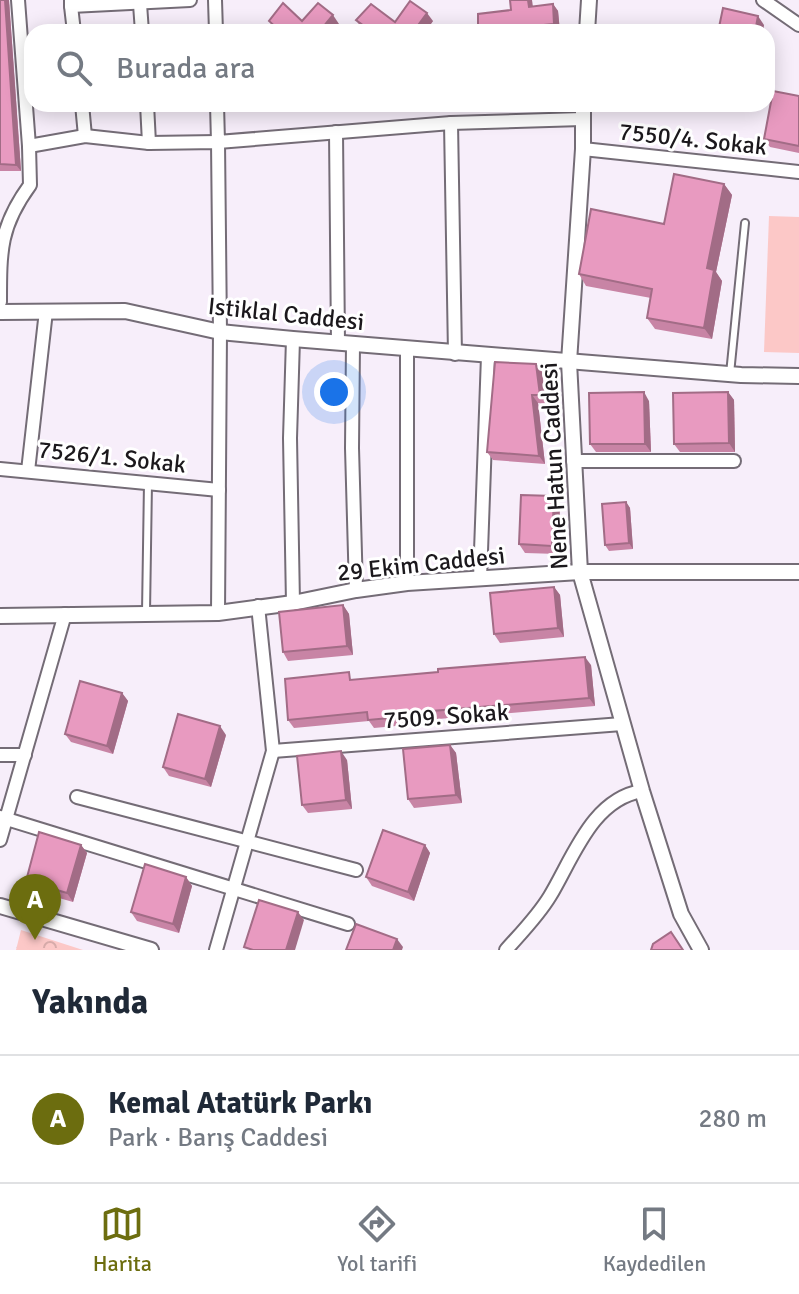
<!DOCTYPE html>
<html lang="tr">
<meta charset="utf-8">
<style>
body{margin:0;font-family:Signika,sans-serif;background:#f6f6f7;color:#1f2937}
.you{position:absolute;left:334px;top:392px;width:28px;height:28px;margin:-20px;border:6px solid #fff;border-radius:50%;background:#1a73e8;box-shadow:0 0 0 12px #1a73e833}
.badge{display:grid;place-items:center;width:52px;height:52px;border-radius:50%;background:#6c6d0f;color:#fff;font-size:26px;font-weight:700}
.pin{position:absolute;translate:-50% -66px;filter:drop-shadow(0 2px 4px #0008)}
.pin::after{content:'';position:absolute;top:42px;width:28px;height:24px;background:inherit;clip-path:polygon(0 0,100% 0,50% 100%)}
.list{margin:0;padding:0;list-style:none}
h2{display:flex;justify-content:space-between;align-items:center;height:104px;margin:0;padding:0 32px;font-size:34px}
h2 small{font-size:26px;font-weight:400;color:#747a83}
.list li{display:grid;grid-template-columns:52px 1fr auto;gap:24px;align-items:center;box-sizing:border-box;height:128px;padding:0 32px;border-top:2px solid #e0e1e3}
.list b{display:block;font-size:30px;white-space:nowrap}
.list p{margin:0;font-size:26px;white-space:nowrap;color:#747a83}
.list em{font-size:26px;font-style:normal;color:#747a83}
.icon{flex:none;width:44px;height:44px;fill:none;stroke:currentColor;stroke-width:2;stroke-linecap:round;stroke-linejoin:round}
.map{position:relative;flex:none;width:799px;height:950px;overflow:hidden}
.search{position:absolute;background:#fff;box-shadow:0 4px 20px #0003;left:24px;right:24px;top:24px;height:88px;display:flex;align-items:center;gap:20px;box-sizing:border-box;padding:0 28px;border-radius:24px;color:#747a83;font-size:30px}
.sheet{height:232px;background:#fff}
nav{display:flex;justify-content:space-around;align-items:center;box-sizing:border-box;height:112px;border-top:2px solid #e0e1e3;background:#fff;font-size:22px;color:#747a83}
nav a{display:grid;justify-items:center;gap:4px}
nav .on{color:#6c6d0f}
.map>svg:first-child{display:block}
.green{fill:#fcc8c7}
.park{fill:url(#park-crowns)}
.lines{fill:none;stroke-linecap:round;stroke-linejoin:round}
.service-casing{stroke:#746c76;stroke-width:10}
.minor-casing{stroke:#746c76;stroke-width:16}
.tertiary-casing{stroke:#746c76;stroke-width:18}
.service{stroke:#fff;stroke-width:6}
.minor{stroke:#fff;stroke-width:12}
.tertiary{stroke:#fff;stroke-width:14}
.wall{fill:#c884a5}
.shaded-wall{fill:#a26c86}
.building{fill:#e89ac0;stroke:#a26c86;stroke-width:2}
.labels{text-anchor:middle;stroke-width:6;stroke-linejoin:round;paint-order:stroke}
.street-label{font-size:24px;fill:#1b181c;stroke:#fff}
</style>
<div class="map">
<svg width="799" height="950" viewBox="0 0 799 950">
<defs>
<pattern id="park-crowns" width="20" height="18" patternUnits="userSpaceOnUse" patternTransform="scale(2)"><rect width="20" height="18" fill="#fcc8c7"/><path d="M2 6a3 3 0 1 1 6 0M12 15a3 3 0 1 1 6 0" fill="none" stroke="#d7abaa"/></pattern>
</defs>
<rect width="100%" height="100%" fill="#f7eefa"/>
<!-- green -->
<polygon class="green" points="769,216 799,217 799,353 764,352"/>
<!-- park -->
<polygon class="park" points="21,930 83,950 16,950"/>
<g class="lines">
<defs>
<g id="service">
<polyline points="730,374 745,223"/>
<polyline points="146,613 148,483"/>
</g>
<g id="minor">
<polyline points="71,0 71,6 190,0"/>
<polyline points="215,0 216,32"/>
<polyline points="763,0 799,25"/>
<polyline points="140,4 142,32"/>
<polyline points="71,6 74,32"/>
<polyline points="82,104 85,136"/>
<polyline points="147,104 149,143"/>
<polyline points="217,104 218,142 451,123 582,119"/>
<polyline points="451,123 455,354"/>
<polyline points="336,132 338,343"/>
<polyline points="29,146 85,136 149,143 218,142 220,332 218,613"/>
<polyline points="583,149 799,172"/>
<path d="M0,302c0,-52 0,-76 30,-117l-1,-39 -11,-146"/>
<polyline points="293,339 290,438 293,603"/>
<polyline points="353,344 352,448 356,590"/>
<polyline points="407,348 407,583"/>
<polyline points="573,461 734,461"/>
<polyline points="0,469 219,490"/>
<polyline points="28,471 46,311"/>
<polyline points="480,579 488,356"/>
<polyline points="273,751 622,724"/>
<polyline points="0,755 25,755"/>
<polyline points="77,797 356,870"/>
<polyline points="0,817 348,924"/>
<polyline points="0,840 65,614"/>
<polyline points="216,950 273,751 258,606"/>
<path d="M506,950c15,-17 32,-34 44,-54 23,-38 42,-97 92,-105"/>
</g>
<g id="tertiary">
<polyline points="587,32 589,0"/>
<polyline points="583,104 583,149 569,362 580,572 642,791 681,914 701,950"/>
<polyline points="0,312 125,311 220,332 293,339 741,375 799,376"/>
<polyline points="0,616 218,613 293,603 356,590 407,583 580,572 799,572"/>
<polyline points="0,906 151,950"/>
</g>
</defs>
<!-- service casing -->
<use href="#service" class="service-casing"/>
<!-- minor casing -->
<use href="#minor" class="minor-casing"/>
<!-- tertiary casing -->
<use href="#tertiary" class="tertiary-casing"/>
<!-- service -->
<use href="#service" class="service"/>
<!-- minor -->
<use href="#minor" class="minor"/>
<!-- tertiary -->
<use href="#tertiary" class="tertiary"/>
</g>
<!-- wall -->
<g class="wall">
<polygon points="0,0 9,1 21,171 0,171"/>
<polygon points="553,4 558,11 560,32 478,32 511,10"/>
<polygon points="356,20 395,22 433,21 425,32 367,32 362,29"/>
<polygon points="799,96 799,153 770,147 764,139"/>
<polygon points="530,104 560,104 560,106 532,108"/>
<polygon points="724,184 732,195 716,272 722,281 712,339 655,329 647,318 651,298 586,286 579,274 664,224"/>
<polygon points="536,364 542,372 546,404 538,403 545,464 493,460 487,452"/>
<polygon points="728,392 734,400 735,452 680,452 674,444"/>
<polygon points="649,401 651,452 596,452 590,444"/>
<polygon points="626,502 630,508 633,549 609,551 605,545"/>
<polygon points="560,505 558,554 525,553 519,544"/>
<polygon points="554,587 560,595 564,637 500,643 494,634"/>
<polygon points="343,605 349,614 353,655 288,661 283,652"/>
<polygon points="591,665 595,706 438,719 439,722 374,728 369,721 294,728 288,720 355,680 438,672"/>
<polygon points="122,693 128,701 113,754 71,742 65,734"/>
<polygon points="226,735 211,787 169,776 163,767"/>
<polygon points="450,745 456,753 462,803 414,808 408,799"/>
<polygon points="347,760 352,809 308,813 302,805"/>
<polygon points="81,845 87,853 73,902 31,890 26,881"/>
<polygon points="425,845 430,853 414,901 372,886 366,877"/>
<polygon points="186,877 192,886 179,933 137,921 131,912"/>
</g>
<!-- shaded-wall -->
<g class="shaded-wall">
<polygon points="5,0 9,0 21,171 16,165"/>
<polygon points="528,0 532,0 534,14 529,7"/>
<polygon points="553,4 558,11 560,32 554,24"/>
<polygon points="427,13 433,21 425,32 413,32"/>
<polygon points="333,15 339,24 332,32 319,32"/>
<polygon points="758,16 764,25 763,32 755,32"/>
<polygon points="724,184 732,195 716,272 722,281 712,339 704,328 707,268"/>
<polygon points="536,364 542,372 546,404 540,395"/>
<polygon points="644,392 649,401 651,452 645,444"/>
<polygon points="728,392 734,400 735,452 729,443"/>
<polygon points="532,395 538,403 545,464 539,456"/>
<polygon points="554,496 560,505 558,554 552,546"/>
<polygon points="626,502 630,508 633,549 629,543"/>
<polygon points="554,587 560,595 564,637 558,628"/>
<polygon points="343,605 349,614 353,655 347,646"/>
<polygon points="585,657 591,665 595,706 589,698"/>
<polygon points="122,693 128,701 113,754 107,746"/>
<polygon points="220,726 226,735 211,787 205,779"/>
<polygon points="450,745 456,753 462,803 456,795"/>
<polygon points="341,751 347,760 352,809 346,800"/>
<polygon points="81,845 87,853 73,902 67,893"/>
<polygon points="425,845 430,853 414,901 408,892"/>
<polygon points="186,877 192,886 179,933 173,924"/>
<polygon points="298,912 304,920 295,950 286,950"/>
<polygon points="397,939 403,947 402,950 393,950"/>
</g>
<!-- building -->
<g class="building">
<polygon points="0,0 5,0 16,165 0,164"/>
<polygon points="510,0 528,0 529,7 553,4 554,24 524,27 525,32 478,32 478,14 511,10"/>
<polygon points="410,1 427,13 413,32 372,32 356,20 371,4 395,22"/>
<polygon points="283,3 302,21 318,3 333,15 319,32 281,32 269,21"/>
<polygon points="723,8 758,16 755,32 718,32"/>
<polygon points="773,91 799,96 799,146 764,139"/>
<polygon points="674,174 724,184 707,268 714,270 704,328 647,318 652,289 579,274 591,209 664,224"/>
<polygon points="495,362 536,364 540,395 532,395 539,456 487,452"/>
<polygon points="644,392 645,444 590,444 589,393"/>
<polygon points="728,392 729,443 674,444 673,393"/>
<polygon points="521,495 554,496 552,546 519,544"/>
<polygon points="626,502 629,543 605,545 602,504"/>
<polygon points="554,587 558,628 494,634 490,593"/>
<polygon points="343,605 347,646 283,652 279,612"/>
<polygon points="585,657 589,698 432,711 433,714 368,720 367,712 288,720 285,679 349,672 350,680 438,672 438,669"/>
<polygon points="80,681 122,693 107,746 65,734"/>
<polygon points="178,714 220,726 205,779 163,767"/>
<polygon points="450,745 456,795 408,799 403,749"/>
<polygon points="341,751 346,800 302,805 297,756"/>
<polygon points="383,830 425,845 408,892 366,877"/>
<polygon points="39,832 81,845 67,893 26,881"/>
<polygon points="145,864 186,877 173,924 131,912"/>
<polygon points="259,900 298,912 286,950 253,950 244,947"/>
<polygon points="356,924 397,939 393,950 346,950"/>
<polygon points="671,932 683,950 651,950 653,944"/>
</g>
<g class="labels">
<!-- street labels -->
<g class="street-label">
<text transform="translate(693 139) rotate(6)" y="8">7550/4. Sokak</text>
<text transform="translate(286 314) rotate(6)" y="8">Istiklal Caddesi</text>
<text transform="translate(112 457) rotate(6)" y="8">7526/1. Sokak</text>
<text transform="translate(554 466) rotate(-93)" y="8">Nene Hatun Caddesi</text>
<text transform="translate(421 564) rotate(-6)" y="8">29 Ekim Caddesi</text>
<text transform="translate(446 716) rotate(-4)" y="8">7509. Sokak</text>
</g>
</g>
</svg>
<div class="you"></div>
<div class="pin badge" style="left:35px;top:940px">A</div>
<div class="search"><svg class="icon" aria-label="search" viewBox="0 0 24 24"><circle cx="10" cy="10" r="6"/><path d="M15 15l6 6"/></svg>Burada ara</div>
</div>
<section class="sheet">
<h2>Yakında<small></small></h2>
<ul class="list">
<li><span class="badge">A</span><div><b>Kemal Atatürk Parkı</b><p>Park · Barış Caddesi</p></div><em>280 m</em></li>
</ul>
</section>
<nav>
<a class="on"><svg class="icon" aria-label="map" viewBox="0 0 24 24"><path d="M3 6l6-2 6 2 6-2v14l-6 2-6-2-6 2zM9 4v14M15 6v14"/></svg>Harita</a>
<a><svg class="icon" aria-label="directions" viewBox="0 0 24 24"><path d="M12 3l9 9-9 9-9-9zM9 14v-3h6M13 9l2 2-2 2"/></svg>Yol tarifi</a>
<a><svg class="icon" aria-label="saved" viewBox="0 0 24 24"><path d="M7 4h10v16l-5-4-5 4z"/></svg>Kaydedilen</a>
</nav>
